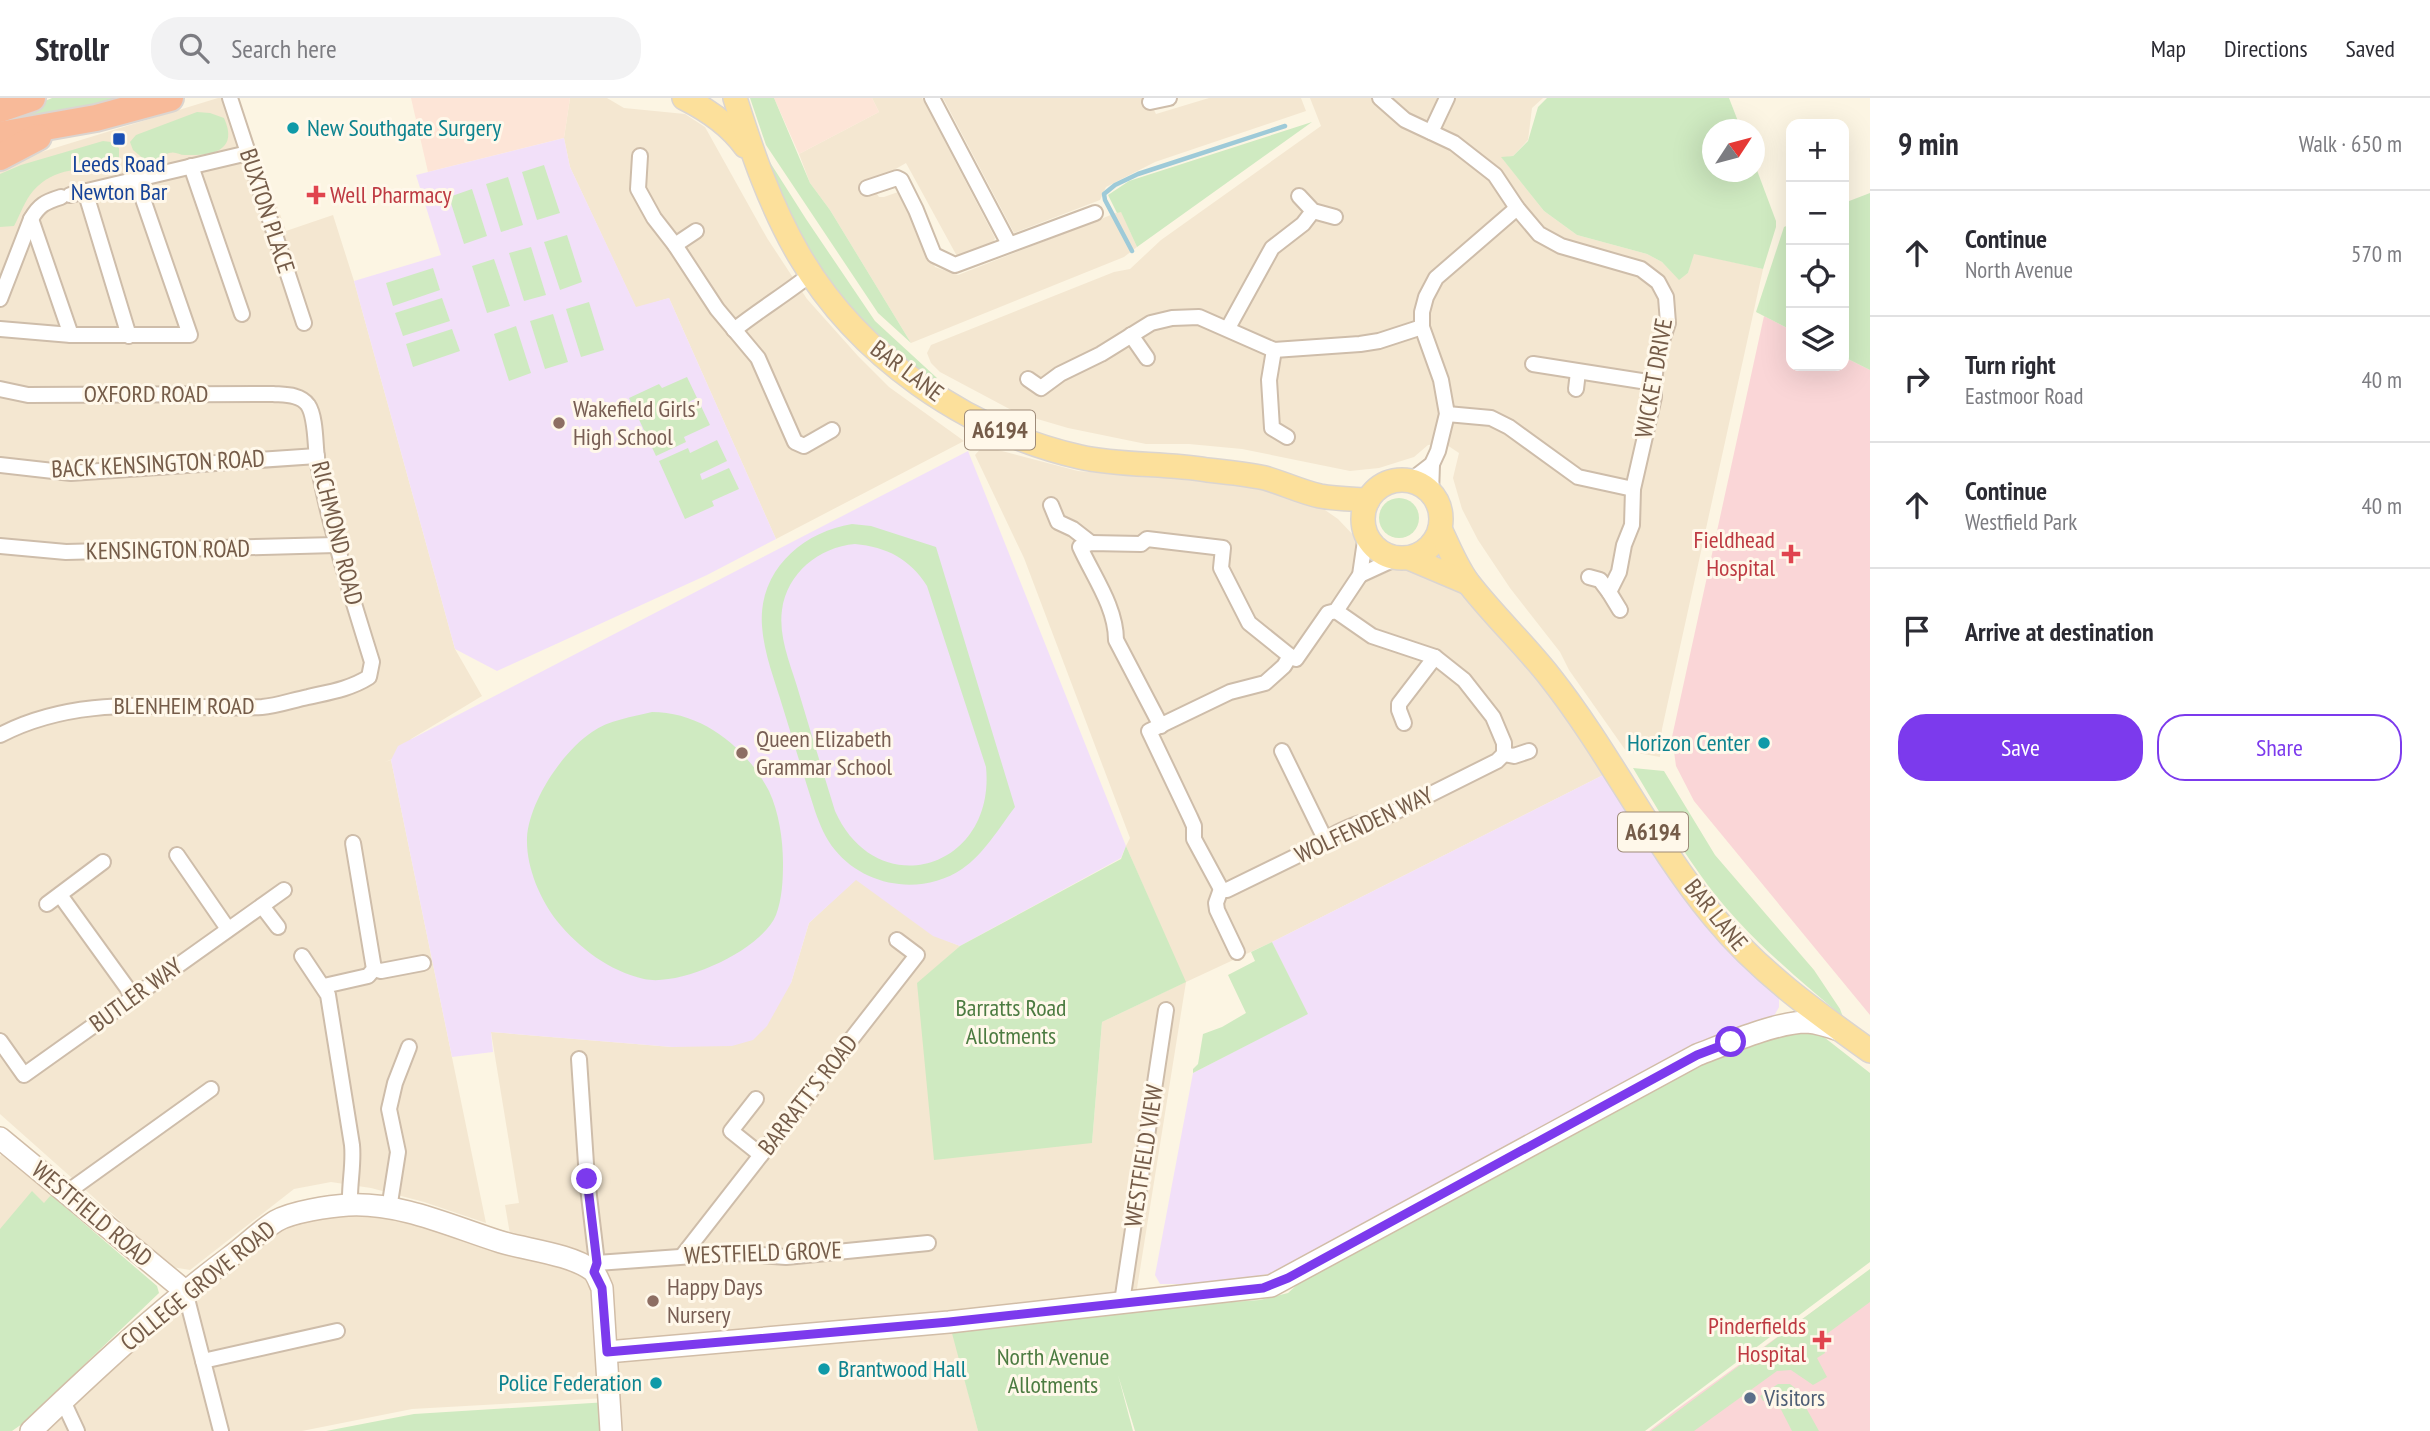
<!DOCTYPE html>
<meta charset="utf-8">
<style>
body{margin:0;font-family:"PT Sans Narrow",sans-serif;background:#f2f2f3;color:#2b2b33}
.controls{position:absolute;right:21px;top:21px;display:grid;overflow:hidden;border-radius:14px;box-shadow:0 7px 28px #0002}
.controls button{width:63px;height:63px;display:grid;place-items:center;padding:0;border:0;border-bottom:2px solid #e1e1e2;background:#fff;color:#2b2b33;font:35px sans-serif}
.compass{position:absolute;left:1702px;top:21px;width:63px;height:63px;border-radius:50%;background:#fff;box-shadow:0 7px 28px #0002;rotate:54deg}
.stop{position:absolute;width:21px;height:21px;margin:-16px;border:5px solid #7c3aed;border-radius:50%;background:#fff}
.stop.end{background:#7c3aed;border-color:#fff;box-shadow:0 2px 7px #0008}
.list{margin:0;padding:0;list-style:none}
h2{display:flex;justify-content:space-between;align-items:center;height:91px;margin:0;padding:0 28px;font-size:30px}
h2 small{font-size:23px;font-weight:400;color:#7c7c81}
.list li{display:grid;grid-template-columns:46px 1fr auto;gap:21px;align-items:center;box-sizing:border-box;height:126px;padding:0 28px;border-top:2px solid #e1e1e2}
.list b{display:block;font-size:26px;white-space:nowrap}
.list p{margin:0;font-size:23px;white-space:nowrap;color:#7c7c81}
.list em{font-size:23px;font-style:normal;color:#7c7c81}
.actions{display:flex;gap:14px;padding:21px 28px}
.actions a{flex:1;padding:16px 0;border:2px solid #7c3aed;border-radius:28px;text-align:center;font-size:24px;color:#7c3aed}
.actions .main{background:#7c3aed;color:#fff}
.icon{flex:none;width:38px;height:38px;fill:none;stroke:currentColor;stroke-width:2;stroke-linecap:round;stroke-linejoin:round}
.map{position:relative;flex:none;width:1870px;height:1333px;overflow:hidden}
header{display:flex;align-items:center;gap:42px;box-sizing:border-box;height:98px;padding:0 35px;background:#fff;border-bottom:2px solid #e1e1e2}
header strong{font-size:33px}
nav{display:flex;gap:38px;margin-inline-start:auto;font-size:24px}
.search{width:490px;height:63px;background:#f2f2f3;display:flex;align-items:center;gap:18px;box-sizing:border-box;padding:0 24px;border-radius:28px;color:#7c7c81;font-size:26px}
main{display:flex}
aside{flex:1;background:#fff}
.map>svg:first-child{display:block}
.residential{fill:#f4e7d1}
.commercial{fill:#fde5d7}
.education{fill:#f2e0f9}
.medical{fill:#fad6d7}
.green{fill:#cfeac1;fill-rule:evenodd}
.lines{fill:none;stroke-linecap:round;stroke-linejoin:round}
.stream{stroke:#9ecad8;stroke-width:4.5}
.street-casing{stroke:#cebdaa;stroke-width:18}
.secondary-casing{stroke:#d1bda7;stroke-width:24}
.primary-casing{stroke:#dbd5d0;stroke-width:26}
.highway-casing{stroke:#dbd5d0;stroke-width:30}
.street{stroke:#fff;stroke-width:14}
.secondary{stroke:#fff;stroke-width:21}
.primary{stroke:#fce09b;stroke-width:23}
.highway{stroke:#f8ba99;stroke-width:26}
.route{stroke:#7c3aed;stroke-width:9}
.culture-dot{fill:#0f9aa8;stroke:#fff8ea;stroke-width:2.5}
.transit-dot{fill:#1a4fb4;stroke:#fff8ea;stroke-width:2.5}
.health-dot{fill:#e0444e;stroke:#fff8ea;stroke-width:2.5}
.education-dot{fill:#8d6e63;stroke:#fff8ea;stroke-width:2.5}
.service-dot{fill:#5c6f8a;stroke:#fff8ea;stroke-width:2.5}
.labels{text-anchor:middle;stroke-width:6;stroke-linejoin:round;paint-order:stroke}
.shield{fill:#fff8ea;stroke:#9e8b79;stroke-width:2}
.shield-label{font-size:23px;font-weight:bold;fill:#755c49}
.culture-label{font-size:24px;fill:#0d838f;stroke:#fff8ea;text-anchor:start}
.transit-label{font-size:24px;fill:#164399;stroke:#fff8ea}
.health-label{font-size:24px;fill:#be3a42;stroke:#fff8ea;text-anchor:end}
.street-label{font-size:24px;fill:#755c49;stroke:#fff8ea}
.education-label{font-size:24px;fill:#785e54;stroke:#fff8ea;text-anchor:start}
.park-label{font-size:24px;fill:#4c7b41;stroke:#fff8ea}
.service-label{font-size:24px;fill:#4e5e75;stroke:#fff8ea;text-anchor:start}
</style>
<header>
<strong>Strollr</strong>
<div class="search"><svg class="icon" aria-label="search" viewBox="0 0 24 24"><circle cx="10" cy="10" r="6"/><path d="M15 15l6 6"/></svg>Search here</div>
<nav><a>Map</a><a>Directions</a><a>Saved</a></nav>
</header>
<main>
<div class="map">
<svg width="1870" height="1333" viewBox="0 0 1870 1333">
<rect width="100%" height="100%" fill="#fcf5e3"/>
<!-- residential -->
<g class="residential">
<polygon points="218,0 238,0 286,133 333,117 354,183 455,551 482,598 411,641 405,656 385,664 391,662 486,1125 424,1104 371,1090 331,1084 294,1091 190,1172 172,1169 0,1016 0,73 35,56"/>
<polygon points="570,0 607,0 624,10 685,16 705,29 767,140 807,201 858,258 889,289 964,343 776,441 669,200 636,210 570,69 564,40"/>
<polygon points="872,0 922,0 995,140 993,146 958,160 906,65 880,80 875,93 879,99 884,99 898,94 935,169 958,177 1121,113 1137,149 1124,159 911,245 830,112 810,85 799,56 879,14"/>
<polygon points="943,0 1148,0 1156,16 1209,0 1301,0 1306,13 1155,64 1106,89 1100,102 1014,135"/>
<polygon points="1310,0 1543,0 1532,10 1528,42 1513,58 1502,60 1544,113 1577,137 1647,156 1662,164 1679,181 1688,175 1693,155 1763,171 1662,631 1660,659 1626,653 1569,572 1560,554 1510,490 1478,442 1462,411 1453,380 1459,355 1444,345 1428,347 1414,359 1379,370 1350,373 1242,351 1189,346 1146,346 1068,330 1017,315 940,274 931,265 927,255 931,247 1114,174 1130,171 1161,142 1321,28"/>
<polygon points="983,348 1078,373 1237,386 1312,403 1338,421 1356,440 1360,451 1354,472 1370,482 1394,471 1446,478 1498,527 1611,673 1272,844 1186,884 1135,1203 950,1224 978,1333 611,1333 606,1300 412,1311 302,1333 24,1333 234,1150 328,1106 511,1142 505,1107 519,1105 491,934 672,949 791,885 809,825 856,781 933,837 960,848 917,886 1092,1045 1102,924 1185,884 1126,748 1130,740 1024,460 975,357"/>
<polygon points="2,1055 55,1086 56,1102 0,1133 0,1058"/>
</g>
<!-- commercial -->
<g class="commercial">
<polygon points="411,0 570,0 564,40 428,74"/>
<polygon points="774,0 872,0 879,14 799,56"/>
</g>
<!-- education -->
<g class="education">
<polygon points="564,40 570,69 636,209 669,200 776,441 707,477 497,573 455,551 354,183 441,157 416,77"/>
<polygon points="968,353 1126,748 1121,760 960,848 933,838 856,782 809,825 791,885 767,928 753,942 732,948 672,949 491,934 493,954 452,959 391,662 398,648"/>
<polygon points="1611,673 1655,760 1706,824 1779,895 1779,909 1770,925 1289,1172 1197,1189 1190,1186 1160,1186 1155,1177 1193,975 1307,916 1272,844"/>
</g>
<!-- medical -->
<g class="medical">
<polygon points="1764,218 1791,232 1791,268 1844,268 1844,259 1870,272 1870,917 1694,703 1676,668 1672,639"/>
<polygon points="1870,1172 1870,1333 1649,1333 1676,1312"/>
</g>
<!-- green -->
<g class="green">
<polygon points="52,0 117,0 68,15 21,25 17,15"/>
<polygon points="750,0 774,0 810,85 830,112 911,245 878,215 766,47"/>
<polygon points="1547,0 1729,0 1741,31 1713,32 1713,74 1755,74 1755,67 1776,123 1776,129 1763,171 1694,156 1688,175 1679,182 1662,164 1647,156 1577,137 1544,113 1501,59 1513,58 1528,43 1538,9"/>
<path d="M197,14l13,1 14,5c15,33 -12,38 -39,37 -6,0 -9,-4 -16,-2 -6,2 -12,8 -18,12l-18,-15 -3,-8 6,-7z"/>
<polygon points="1312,24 1137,149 1121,114 1117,115 1108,97 1129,83"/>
<path d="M103,43l8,1 8,6v12l-7,7c-30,3 -57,-1 -79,24 -8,9 -13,24 -19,35l-14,1v-53l21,-9z"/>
<polygon points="757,44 806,121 875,223 937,280 934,282 931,282 836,200 798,137"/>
<polygon points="544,67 560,115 537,122 522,74"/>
<polygon points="508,79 523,127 501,134 486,86"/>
<polygon points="472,91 487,138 464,146 449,99"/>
<polygon points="1870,95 1870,272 1844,259 1844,105"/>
<polygon points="1791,126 1791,232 1756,214 1784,129"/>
<polygon points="567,137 582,184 560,192 544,144"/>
<polygon points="531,149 546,197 524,203 509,155"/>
<polygon points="494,161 510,208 487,215 472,168"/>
<polygon points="433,170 440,192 393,208 386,185"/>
<polygon points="442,200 450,223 403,238 395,215"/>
<polygon points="589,204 604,252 581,259 566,211"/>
<polygon points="553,216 568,264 545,271 530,223"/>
<polygon points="516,228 531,275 509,283 494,236"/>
<polygon points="452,231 460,253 413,269 406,246"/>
<polygon points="687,279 697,300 672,312 674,318 700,306 710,327 684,339 686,344 656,358 629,300 659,286 662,290"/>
<polygon points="717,342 727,363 700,376 702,382 729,370 739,391 712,403 714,408 685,421 659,363 688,350 690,355"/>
<circle cx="1399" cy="420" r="20"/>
<path d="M852,426l19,2 65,21 79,260c-16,21 -31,47 -53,62 -40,27 -97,18 -127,-19 -10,-12 -15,-25 -20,-39 -11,-34 -21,-68 -32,-103 -8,-27 -19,-54 -21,-82 -4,-55 40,-94 90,-102zM855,446c32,3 55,15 72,42l59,181c10,102 -109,138 -151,44 -12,-39 -24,-78 -36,-118 -7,-25 -21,-55 -17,-83 5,-37 37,-63 73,-66z"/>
<path d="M652,614c50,0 94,35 117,79 10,21 14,49 14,72 0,18 -1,36 -7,52 -15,36 -96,72 -132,64 -35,-8 -65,-31 -87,-58 -17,-22 -31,-54 -30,-83 2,-36 35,-86 65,-106 16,-12 41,-15 60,-20z"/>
<path d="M1633,670l31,3 51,84 99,115 26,39 3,8c-52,-44 -105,-88 -144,-144 -24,-34 -45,-70 -66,-105z"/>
<polygon points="1126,748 1186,884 1102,924 1092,1045 934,1062 917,885 960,848 1121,761"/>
<polygon points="1272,844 1308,916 1193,975 1193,971 1198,966 1203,936 1222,929 1246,915 1228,877 1255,863 1251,854"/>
<polygon points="1796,931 1820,936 1870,975 1870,1164 1645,1333 1135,1333 1118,1277 1133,1333 978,1333 949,1224 1260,1202 1288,1195 1299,1185 1370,1145 1718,955"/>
<polygon points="32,1093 44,1105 51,1097 157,1188 159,1195 22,1326 12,1333 0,1333 0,1131"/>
<polygon points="1870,1171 1870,1204 1824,1238 1823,1248 1825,1255 1817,1260 1827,1279 1813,1287 1791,1272 1777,1273 1694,1333 1651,1333"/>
<polygon points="1778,1286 1790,1286 1795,1290 1819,1333 1792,1333 1774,1298 1763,1303 1760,1298"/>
<polygon points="608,1304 610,1333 326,1333 414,1316"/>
</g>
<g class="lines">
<!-- stream -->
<polyline class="stream" points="1132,153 1105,102 1104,96 1115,87 1138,76 1285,28"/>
<defs>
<g id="street">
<polyline points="230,0 304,225"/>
<polyline points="932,0 1009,146"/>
<polyline points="1380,0 1405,22 1454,45 1495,77 1517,110 1539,136 1561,148 1641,171 1658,184 1666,199 1668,225 1657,257 1654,285 1654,299 1633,391 1632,427 1624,447 1619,474 1609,494 1600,482 1589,479"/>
<polyline points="1150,4 1169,0"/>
<polyline points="1431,34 1447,0"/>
<polyline points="640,58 638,91 654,120 675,147 717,211 758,260 795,344 804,348 832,332"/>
<polyline points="191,68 242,216"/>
<polyline points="867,90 897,80 901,82 916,112 934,157 955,167 1095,115"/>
<polyline points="85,93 129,238"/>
<polyline points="70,97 248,55"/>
<polyline points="1299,98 1313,113 1335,119"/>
<polyline points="31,121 71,237"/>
<polyline points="675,147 696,133"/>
<path d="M0,201l31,-80c8,-14 14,-17 30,-22"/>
<polyline points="1228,230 1272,150 1303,126 1313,113"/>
<polyline points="0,231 71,237 190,237 136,81"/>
<path d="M734,232c25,-20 52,-36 77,-56"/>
<polyline points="1131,237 1147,260"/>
<polyline points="1274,252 1269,282 1272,330 1287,339"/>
<polyline points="1533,266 1654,285"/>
<polyline points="1028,281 1041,290 1060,276 1101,256 1151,225 1172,220 1199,219 1274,252 1360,246 1379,243 1422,229"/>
<path d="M0,291l28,6 245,-1c12,1 27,0 35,11 8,12 7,39 9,53 12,69 34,136 55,204l-3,15c-19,12 -39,15 -61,20 -15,3 -31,9 -46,10 -91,4 -177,-16 -262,28"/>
<polyline points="1576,291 1578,274"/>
<polyline points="1447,316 1491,320 1509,329 1578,379 1633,391"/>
<polyline points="0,367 71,375 317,358"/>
<polyline points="1410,383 1432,366 1438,353 1447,316 1441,282 1422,229 1422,214 1426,199 1436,180 1517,110"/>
<polyline points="1431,396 1432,366"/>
<polyline points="1051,407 1058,424 1073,431 1091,445"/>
<polyline points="0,448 66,454 336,447"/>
<polyline points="1360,477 1397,460"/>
<polyline points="1609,494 1620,512"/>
<path d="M1336,513l36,25 63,21 29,23 29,37 11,26v11l-7,7 -112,56c-25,4 -51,15 -70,30l-88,43 -6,-1 -27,-50v-13l-4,-9 -41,-86 81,-39 35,-9 19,-17 6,-10 6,3 32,-46 8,-2 24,-36 6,-41"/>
<polyline points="1404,625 1399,612 1399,606 1435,559"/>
<path d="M1161,628l-45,-86c0,-33 -23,-64 -36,-93l11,-4 50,1 6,-5 76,9 -2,20 28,55 41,33"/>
<polyline points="1282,653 1325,741"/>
<polyline points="1504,656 1514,658 1529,653"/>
<polyline points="177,757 228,831"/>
<polyline points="1221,791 1216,805 1217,812 1237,854"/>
<polyline points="60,797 133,898"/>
<polyline points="47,806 103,764"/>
<polyline points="262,808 278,829"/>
<path d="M302,858l26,39 24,150c2,20 -3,39 -2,60"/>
<polyline points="374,871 381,873 423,865"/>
<polyline points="324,888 368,878 374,871 353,745"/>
<polyline points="0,943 24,977 284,792"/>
<polyline points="579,961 587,1081 597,1165 595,1171"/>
<polyline points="756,1001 731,1033 761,1057"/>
<polyline points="66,1095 211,991"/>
<polyline points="389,1111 398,1054 389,1011 395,985 409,949"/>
<polyline points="683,1157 917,857 897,842"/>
<polyline points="597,1165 735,1155 786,1159 928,1145"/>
<polyline points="185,1193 221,1333"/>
<polyline points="1122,1204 1166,912"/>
<polyline points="203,1263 337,1233"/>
<polyline points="63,1303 77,1333"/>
</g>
<g id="secondary">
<polyline points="0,1040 185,1193"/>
<path d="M607,1254l342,-30 322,-36 426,-231c29,-11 79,-33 110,-33 11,1 21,4 32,8"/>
<path d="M31,1333c64,-61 128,-121 199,-174 15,-11 30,-26 46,-36 15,-9 54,-15 72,-16 52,-3 105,22 153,37 27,8 69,12 91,28 5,4 7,12 10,18l9,143"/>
</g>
<g id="primary">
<path d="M684,0c24,12 45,26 61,48"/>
<path d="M735,0c17,54 35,107 64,157 59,101 167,176 281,202 41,9 85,6 127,13 19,2 39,4 58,8 18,5 36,14 55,18 16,3 32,3 48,4"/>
<circle cx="1402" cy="421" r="39"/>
<path d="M1440,431c9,18 17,40 30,56 25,32 55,60 80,92 60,76 102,165 164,240 44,54 100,94 156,134"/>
<polyline points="1409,460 1468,485"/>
</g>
<g id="highway">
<polyline points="0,11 32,0"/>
<polyline points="0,37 96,20 170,0"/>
<polyline points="0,59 38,39"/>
</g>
</defs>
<!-- street casing -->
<use href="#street" class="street-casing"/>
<!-- secondary casing -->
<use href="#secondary" class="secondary-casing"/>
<!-- primary casing -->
<use href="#primary" class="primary-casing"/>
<!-- highway casing -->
<use href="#highway" class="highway-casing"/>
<!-- street -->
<use href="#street" class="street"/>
<!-- secondary -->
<use href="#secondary" class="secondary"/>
<!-- primary -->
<use href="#primary" class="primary"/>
<!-- highway -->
<use href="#highway" class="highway"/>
</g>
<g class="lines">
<!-- route -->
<polyline class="route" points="587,1081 597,1165 594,1174 602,1190 607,1254 949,1224 1263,1190 1288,1180 1697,957 1731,944"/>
</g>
<!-- markers -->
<g class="culture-dot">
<circle cx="293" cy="30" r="7"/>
<circle cx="1764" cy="645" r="7"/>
<circle cx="824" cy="1271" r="7"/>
<circle cx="656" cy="1285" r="7"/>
</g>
<rect class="transit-dot" x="112" y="34" width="14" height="14" rx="3.5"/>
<g class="health-dot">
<path d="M312.5 86.5h7v7h7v7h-7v7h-7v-7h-7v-7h7z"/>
<path d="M1787.5 445.5h7v7h7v7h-7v7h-7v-7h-7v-7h7z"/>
<path d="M1818.5 1231.5h7v7h7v7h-7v7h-7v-7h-7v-7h7z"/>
</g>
<g class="education-dot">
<circle cx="559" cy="325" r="7"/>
<circle cx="742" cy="655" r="7"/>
<circle cx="653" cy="1203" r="7"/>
</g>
<circle class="service-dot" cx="1750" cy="1300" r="7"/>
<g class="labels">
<!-- shield labels -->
<g class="shield">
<rect x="965" y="312.5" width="70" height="39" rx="5"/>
<rect x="1618" y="714.5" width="70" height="39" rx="5"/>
</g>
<g class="shield-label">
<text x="1000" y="340">A6194</text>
<text x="1653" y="742">A6194</text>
</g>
<!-- culture labels -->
<g class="culture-label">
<text x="307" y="38">New Southgate Surgery</text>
<text x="1750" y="653" text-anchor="end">Horizon Center</text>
<text x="838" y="1279">Brantwood Hall</text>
<text x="642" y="1293" text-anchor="end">Police Federation</text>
</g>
<!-- transit labels -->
<g class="transit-label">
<text x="119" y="74">Leeds Road<tspan x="119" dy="28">Newton Bar</tspan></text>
</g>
<!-- health labels -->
<g class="health-label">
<text x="330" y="105" text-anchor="start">Well Pharmacy</text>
<text x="1775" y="450">Fieldhead<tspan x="1775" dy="28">Hospital</tspan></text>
<text x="1806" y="1236">Pinderfields<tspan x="1806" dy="28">Hospital</tspan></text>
</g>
<!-- street labels -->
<g class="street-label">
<text transform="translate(267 113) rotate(72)" y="8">BUXTON PLACE</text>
<text transform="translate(907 273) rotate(37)" y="8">BAR LANE</text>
<text transform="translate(1654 280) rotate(-80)" y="8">WICKET DRIVE</text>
<text x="146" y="304">OXFORD ROAD</text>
<text transform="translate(158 366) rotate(-3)" y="8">BACK KENSINGTON ROAD</text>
<text transform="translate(337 435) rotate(76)" y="8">RICHMOND ROAD</text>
<text transform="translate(168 452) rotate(-1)" y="8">KENSINGTON ROAD</text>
<text x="184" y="616">BLENHEIM ROAD</text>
<text transform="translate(1364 727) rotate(-25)" y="8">WOLFENDEN WAY</text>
<text transform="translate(1716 817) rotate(51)" y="8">BAR LANE</text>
<text transform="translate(136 897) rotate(-36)" y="8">BUTLER WAY</text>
<text transform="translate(808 997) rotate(-52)" y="8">BARRATT'S ROAD</text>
<text transform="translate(1144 1058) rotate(-81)" y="8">WESTFIELD VIEW</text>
<text transform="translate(92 1116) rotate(40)" y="8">WESTFIELD ROAD</text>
<text transform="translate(763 1155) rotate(-2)" y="8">WESTFIELD GROVE</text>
<text transform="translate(198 1188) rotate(-39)" y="8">COLLEGE GROVE ROAD</text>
</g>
<!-- education labels -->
<g class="education-label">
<text x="573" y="319">Wakefield Girls'<tspan x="573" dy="28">High School</tspan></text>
<text x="756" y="649">Queen Elizabeth<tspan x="756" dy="28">Grammar School</tspan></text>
<text x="667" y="1197">Happy Days<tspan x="667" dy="28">Nursery</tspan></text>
</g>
<!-- park labels -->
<g class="park-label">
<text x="1011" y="918">Barratts Road<tspan x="1011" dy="28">Allotments</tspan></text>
<text x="1053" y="1267">North Avenue<tspan x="1053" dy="28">Allotments</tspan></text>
</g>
<!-- service labels -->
<g class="service-label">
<text x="1764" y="1308">Visitors</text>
</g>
</g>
</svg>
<div class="controls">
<button>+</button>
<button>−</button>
<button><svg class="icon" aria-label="locate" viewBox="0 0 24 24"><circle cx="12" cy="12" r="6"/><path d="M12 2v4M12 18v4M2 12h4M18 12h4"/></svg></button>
<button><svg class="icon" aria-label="layers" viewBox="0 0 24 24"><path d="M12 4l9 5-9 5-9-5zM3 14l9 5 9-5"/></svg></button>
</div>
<svg class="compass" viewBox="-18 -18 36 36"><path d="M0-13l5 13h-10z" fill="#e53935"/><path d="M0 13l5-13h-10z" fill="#7c7c81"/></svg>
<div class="stop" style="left:1731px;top:944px"></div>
<div class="stop end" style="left:587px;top:1081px"></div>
</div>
<aside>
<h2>9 min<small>Walk · 650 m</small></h2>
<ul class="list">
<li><svg class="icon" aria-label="ahead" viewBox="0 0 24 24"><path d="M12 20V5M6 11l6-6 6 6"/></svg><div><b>Continue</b><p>North Avenue</p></div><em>570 m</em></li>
<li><svg class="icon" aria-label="right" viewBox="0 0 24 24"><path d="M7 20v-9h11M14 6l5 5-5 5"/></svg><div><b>Turn right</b><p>Eastmoor Road</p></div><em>40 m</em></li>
<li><svg class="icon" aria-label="ahead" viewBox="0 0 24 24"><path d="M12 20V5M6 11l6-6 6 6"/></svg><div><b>Continue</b><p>Westfield Park</p></div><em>40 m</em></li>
<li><svg class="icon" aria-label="arrive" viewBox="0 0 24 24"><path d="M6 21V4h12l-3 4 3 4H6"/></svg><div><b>Arrive at destination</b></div></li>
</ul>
<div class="actions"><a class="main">Save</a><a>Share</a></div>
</aside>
</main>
